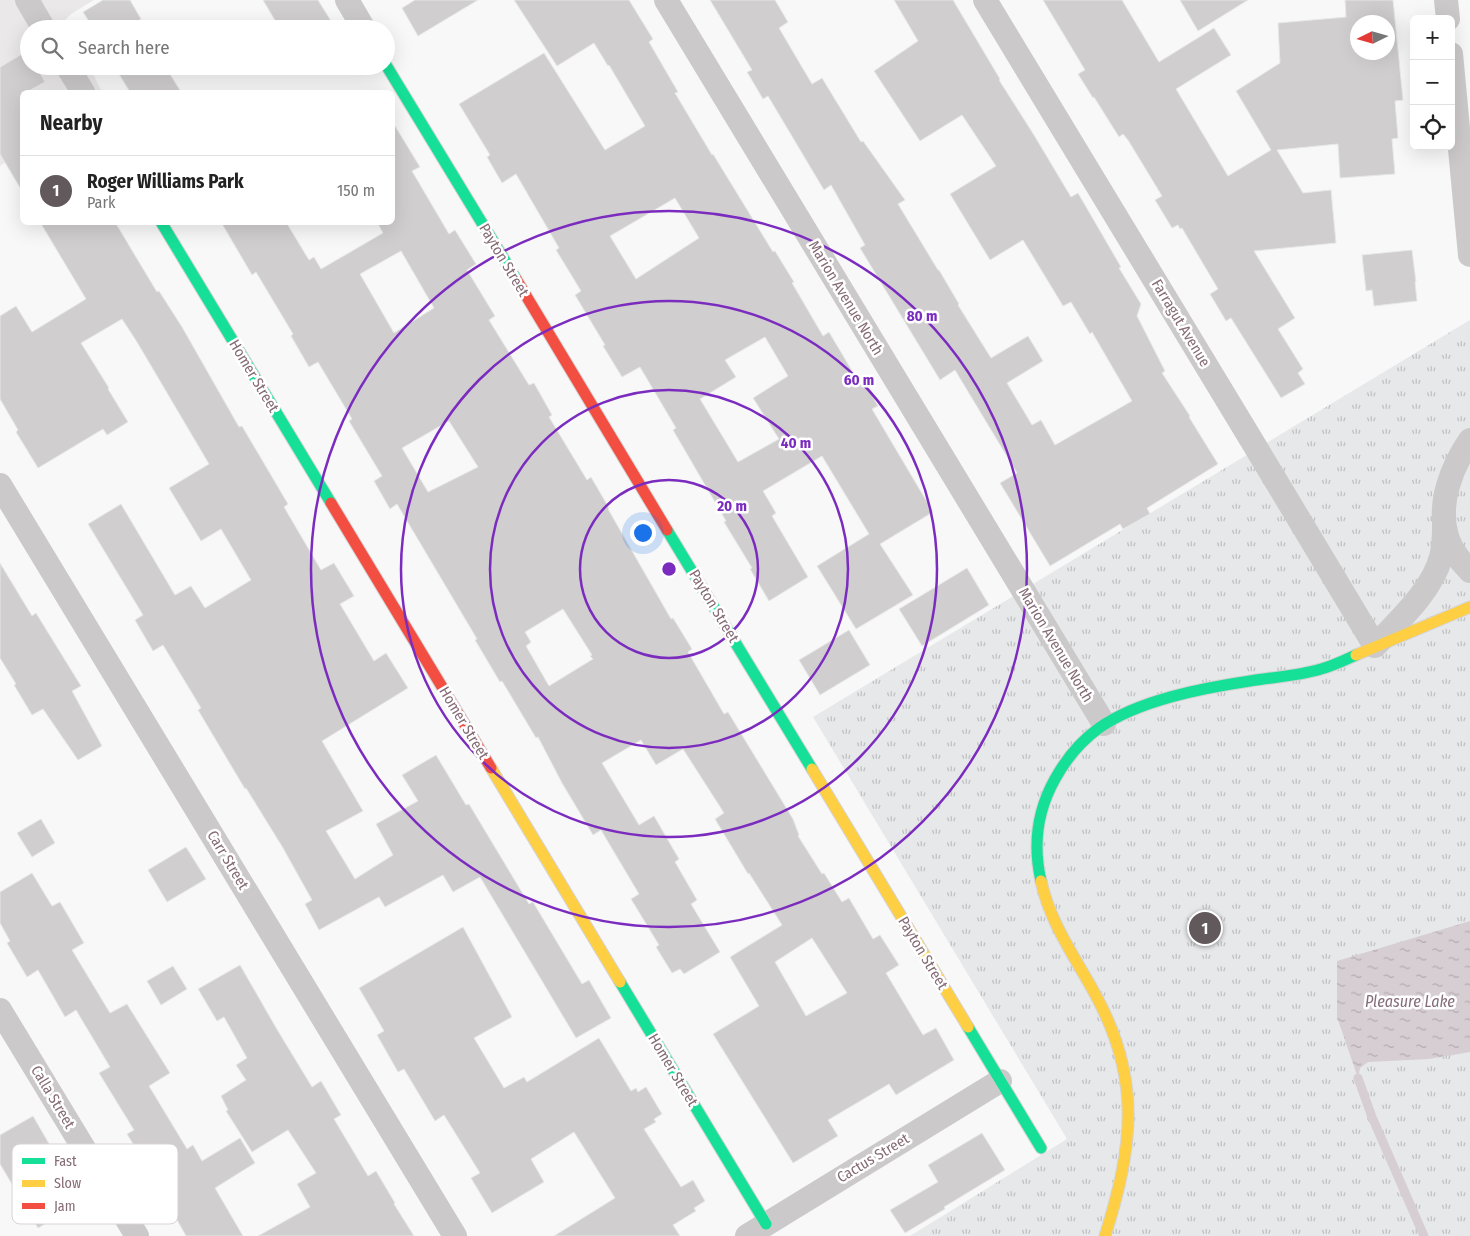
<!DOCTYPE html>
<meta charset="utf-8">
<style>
body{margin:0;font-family:"Fira Sans Condensed",sans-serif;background:#f2f2f2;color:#222}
.controls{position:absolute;right:15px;top:15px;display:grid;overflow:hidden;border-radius:8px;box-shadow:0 5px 20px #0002}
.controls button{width:45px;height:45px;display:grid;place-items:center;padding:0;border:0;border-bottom:1px solid #e0e0e0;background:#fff;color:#222;font:25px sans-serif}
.compass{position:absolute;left:1350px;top:15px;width:45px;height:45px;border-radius:50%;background:#fff;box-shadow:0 5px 20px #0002;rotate:265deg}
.you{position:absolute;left:642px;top:532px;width:18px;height:18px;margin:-12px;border:4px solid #fff;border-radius:50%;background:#1a73e8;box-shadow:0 0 0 8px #1a73e833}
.badge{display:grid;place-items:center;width:32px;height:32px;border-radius:50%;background:#61595c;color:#fff;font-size:16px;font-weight:700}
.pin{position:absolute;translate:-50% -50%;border:2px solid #fff;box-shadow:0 1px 5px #0006}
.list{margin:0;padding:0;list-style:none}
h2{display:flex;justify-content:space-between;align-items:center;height:65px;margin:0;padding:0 20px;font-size:21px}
h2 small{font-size:16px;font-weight:400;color:#767676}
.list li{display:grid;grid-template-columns:32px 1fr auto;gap:15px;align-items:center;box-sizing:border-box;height:70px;padding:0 20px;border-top:1px solid #e0e0e0}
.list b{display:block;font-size:19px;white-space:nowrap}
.list p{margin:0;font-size:16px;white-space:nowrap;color:#767676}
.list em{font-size:16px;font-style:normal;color:#767676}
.icon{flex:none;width:28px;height:28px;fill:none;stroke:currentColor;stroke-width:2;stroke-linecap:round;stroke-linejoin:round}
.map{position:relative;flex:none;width:1470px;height:1236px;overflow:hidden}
.search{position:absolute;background:#fff;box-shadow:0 5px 20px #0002;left:20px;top:20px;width:375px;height:55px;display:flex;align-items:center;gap:12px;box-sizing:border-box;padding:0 18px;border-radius:28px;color:#767676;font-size:19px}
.panel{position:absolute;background:#fff;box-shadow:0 5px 20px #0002;left:20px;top:90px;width:375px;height:135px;border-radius:8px}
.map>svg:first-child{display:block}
.built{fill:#eae8e9}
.park{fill:url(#park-tufts)}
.water{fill:url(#water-ripples)}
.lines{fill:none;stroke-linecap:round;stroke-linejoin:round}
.stream{stroke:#d7ced4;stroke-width:9}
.building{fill:#d1cecf;stroke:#e7e8e8;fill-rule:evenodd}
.fast-casing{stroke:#d5d3d4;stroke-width:13}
.slow-casing{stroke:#d5d3d4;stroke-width:13}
.jam-casing{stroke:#d5d3d4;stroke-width:13}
.street{stroke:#cbc9ca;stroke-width:24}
.fast{stroke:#16e098;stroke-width:11}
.slow{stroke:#ffcf43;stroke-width:11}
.jam{stroke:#f24e42;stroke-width:11}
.ring{fill:none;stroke:#7b2cbf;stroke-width:2.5}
.labels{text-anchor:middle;stroke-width:5;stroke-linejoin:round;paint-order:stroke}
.street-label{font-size:15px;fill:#846b75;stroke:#fff}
.water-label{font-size:16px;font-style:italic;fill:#866d7b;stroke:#fff}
.key{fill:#fff;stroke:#dad3d6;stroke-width:1}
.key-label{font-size:14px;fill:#846b75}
.centre{fill:#7b2cbf;stroke:#fff;stroke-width:2.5}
.ring-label{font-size:15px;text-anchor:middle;font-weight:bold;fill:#7b2cbf;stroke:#fff;stroke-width:5;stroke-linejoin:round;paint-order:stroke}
</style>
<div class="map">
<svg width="1470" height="1236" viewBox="0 0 1470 1236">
<defs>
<pattern id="park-tufts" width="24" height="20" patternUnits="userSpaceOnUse" patternTransform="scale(1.25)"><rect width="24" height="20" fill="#e6e8ea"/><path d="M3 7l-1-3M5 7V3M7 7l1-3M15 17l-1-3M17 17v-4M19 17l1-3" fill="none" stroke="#c0c0c2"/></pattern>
<pattern id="water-ripples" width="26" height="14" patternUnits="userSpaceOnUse" patternTransform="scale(1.25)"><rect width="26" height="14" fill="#d7ced4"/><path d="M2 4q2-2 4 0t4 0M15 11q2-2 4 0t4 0" fill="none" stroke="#b4abb1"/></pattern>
</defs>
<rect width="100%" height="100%" fill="#f8f8f8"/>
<!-- built -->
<polygon class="built" points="0,0 94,0 71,14 63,22 67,29 29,29 29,66 89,66 102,92 22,92 22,150 0,166"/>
<!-- park -->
<polygon class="park" points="1470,320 1470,1236 910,1236 1067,1139 813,717"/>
<!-- water -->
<polygon class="water" points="1470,921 1470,1052 1429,1059 1368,1062 1360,1068 1358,1078 1337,1017 1337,961"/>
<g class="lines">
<!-- stream -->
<polyline class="stream" points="1358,1078 1372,1117 1424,1236"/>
</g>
<!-- building -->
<g class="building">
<polygon points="103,0 130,0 141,19 126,29 94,29 83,12"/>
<polygon points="263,0 318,0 336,29 280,29"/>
<polygon points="415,0 478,0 418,36 402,8"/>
<path d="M514,0h115l24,39 -4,3 29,50 -3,1 37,62 1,-1 60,98 2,-1 19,31 -2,1 31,53 6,-4 29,49 4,-2 16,27 -6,3 61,103 -53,32 33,51 -57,34 -39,-63 52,-32 -47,-78 -59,35 13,22 -4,3 36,61 -39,24 -19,-32 2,-1 -28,-46 2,-1 -53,-91 3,-2 -36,-61 -18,10 -19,-31 2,-1 -30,-50 6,-4 -25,-41 3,-2 -43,-74 -14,9 -15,-26 3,-2 -31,-51 85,-51 61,97 40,-24 -36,-61 -1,1 -14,-23 -37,23zM675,198l24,40 -63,41 -26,-43zM765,337l23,39 -35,22 26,41 -41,23 -38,-63 36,-22 -11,-17z"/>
<polygon points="710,0 775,0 788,22 779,28 812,84 822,78 861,142 863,141 905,200 898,204 938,270 939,270 959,304 958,305 991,358 1028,336 1043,361 1007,383 1032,425 1041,420 1055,445 1132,401 1092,332 1090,334 1071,302 1063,306 1023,240 990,260 950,194 996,166 962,115 920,141 874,71 918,41 894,0 953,0 1000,79 999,80 1034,135 1071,197 1078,193 1121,267 1119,268 1141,304 1137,316 1165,371 1162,373 1190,416 1189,417 1218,464 1147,508 1150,514 1123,529 1120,524 1050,566 1000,483 1017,473 955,370 940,380 860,248 865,245 831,185 824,190 768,96 763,99 747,72 752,70"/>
<path d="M1043,0h79l37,62 55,-34 17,27 -55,34 52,87 43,-26 -35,-59 44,-28 -2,-40 68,-6 -1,-17h48l10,100 -8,1 3,37 -6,1 3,35 -55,4 -2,-34 -61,6 26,43 28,-3 5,53 -82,8 41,67 -17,11 25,40 -5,4 7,11 -24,14 -50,-80 -5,3 -16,-27 8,-5 -36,-61 -2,1 -2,-4 -6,3 -17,-28 7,-4 -34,-56 -5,-6 -4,3 -25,-40 -1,1 -15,-24 7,-4zM1358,22h30v30h-30z"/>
<polygon points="1180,0 1248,0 1198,31"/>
<polygon points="27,51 29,54 29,66 36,66 45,82 27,92 22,92 22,191 0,154 0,67"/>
<polygon points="114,66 165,66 181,92 130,92"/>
<path d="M392,121l28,46 -8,4 37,63 6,-4 21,34 -9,6 28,46 -6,4 40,65 5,-2 18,32 -3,2 38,63 4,-3 18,31 -1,1 63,110 2,-1 19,31 -4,3 36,62 4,-2 65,107 6,16 -1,1 24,38 2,-1 18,29 7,-4 24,41 7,-4 19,30 -13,8 37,62 13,-7 18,32 -58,35 -7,-11 -61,36 10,16 -45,27 -80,-129 46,-28 -29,-49 52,-32 -33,-52 -1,1 -33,-55 9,-6 -41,-64 -27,16 -15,-25 -39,23 37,62 15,-9 25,43 -4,3 22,38 -6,4 29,48 -36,22 -4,-5 -8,4 -16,-26 3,-2 -28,-46 8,-5 -38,-64 -8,5 -31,-52 -24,-46 -2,1 -34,-57 -2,1 -25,-42 2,-1 -80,-135 -7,5 -16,-28 8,-5 -33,-55 3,-2 -34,-57 -9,5 -18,-31 2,-2 -37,-62 -4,3 -31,-53h65l23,38 5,-3 7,12 62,-36 -6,-11h15zM401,251l33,57 -40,25 -34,-59zM449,421l29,46 -50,25 -26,-44zM563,609l29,46 -2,1 3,3 -44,27 -23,-40 5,-4 -6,-10zM812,938l35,55 -41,23 -31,-54z"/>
<polygon points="40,222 115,222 157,292 159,291 182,327 239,427 242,426 288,504 284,507 321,570 334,563 354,596 340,604 374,661 386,653 408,688 322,741 363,811 326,831 355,879 393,855 376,824 418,801 402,775 436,755 466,805 469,804 529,904 533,902 582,984 589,980 611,1018 576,1038 480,877 453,892 443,875 385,907 379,897 319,930 305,904 312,900 283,848 246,788 245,789 198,710 201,708 163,645 153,651 135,620 143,615 88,524 121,504 175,595 191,586 205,608 251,580 221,529 201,541 169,488 209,464 137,342 122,319 81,343 109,388 108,389 128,422 107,435 103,429 38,468 16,432 18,430 0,399 0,316 16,306 32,332 86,299"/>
<polygon points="1412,250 1416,282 1415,282 1417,301 1374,306 1372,290 1366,291 1362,255"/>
<polygon points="0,563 32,616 36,613 81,686 72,691 102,746 78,760 43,709 32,715 14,685 16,684 0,658"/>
<polygon points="967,568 989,605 922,646 899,609"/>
<polygon points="849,630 870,665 820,695 799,660"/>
<polygon points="41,819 55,843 32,857 17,833"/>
<polygon points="186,847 206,879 167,902 148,870"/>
<polygon points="32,873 52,906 60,902 84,943 72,950 110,1013 127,1004 170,1073 149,1086 187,1149 193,1145 202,1161 240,1138 255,1163 215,1188 243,1236 186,1236 167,1202 166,1203 147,1171 149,1170 127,1134 134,1130 99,1073 110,1067 76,1010 65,1017 38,970 27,977 7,943 10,941 0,923 0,892"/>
<polygon points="463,927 512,1017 474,1038 504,1088 524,1077 527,1082 599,1038 631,1091 636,1088 638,1092 646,1087 662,1114 654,1119 656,1122 644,1129 681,1187 693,1180 705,1201 694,1208 696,1211 673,1225 680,1236 554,1236 615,1198 574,1132 531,1159 544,1182 492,1213 471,1178 480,1173 444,1115 435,1121 404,1069 398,1072 377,1035 384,1031 359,988"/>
<polygon points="240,965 278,1031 312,1087 321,1081 341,1115 334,1119 368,1176 376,1171 395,1203 394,1204 414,1236 258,1236 310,1207 297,1184 316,1173 288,1130 252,1152 226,1111 228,1110 221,1096 246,1080 236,1065 247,1058 224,1017 217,1021 198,989"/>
<polygon points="173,966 187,989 161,1005 147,981"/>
<polygon points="33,1116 66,1173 67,1173 82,1199 75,1203 77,1205 38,1228 0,1164 0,1135"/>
<polygon points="982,1133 1005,1170 944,1207 945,1209 905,1233 890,1210 938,1182 928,1165"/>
</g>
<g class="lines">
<defs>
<g id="fast">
<polyline points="386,65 516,279"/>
<polyline points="161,222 331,503"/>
<polyline points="667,530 812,769"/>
<path d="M1041,881c-8,-35 -4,-70 14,-102 11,-20 26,-38 44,-51 40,-28 104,-40 151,-47 24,-4 48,-5 71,-12 12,-3 24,-9 35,-14"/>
<polyline points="620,982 766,1224"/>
<polyline points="968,1027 1041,1148"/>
</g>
<g id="slow">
<polyline points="1356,655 1470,607"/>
<polyline points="491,768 620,982"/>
<polyline points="812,769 968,1027"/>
<path d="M1041,881c9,42 34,76 54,113 47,85 38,153 10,242"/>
</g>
<g id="jam">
<polyline points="516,279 667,530"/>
<polyline points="331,503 491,768"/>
</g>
</defs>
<!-- fast casing -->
<use href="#fast" class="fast-casing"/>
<!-- slow casing -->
<use href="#slow" class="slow-casing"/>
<!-- jam casing -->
<use href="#jam" class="jam-casing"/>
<!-- street -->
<g class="street">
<polyline points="27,0 44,29"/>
<polyline points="347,0 364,29"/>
<polyline points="666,0 1104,724"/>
<path d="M985,0l270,446 120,200c23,-25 57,-55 66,-89 4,-14 3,-29 3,-43"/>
<polyline points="1446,0 1448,19"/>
<polyline points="1451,54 1470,255"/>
<polyline points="67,66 83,92"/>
<path d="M1470,440c-18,26 -33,64 -23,96 4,14 13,25 23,35"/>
<polyline points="0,485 455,1236"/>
<polyline points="0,1010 137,1236"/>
<polyline points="747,1236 1000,1081"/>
</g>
<!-- fast -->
<use href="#fast" class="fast"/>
<!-- slow -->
<use href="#slow" class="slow"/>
<!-- jam -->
<use href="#jam" class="jam"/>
</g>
<!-- distance rings -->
<g class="ring">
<circle cx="669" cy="569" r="89"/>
<circle cx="669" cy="569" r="179"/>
<circle cx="669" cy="569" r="268"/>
<circle cx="669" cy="569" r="358"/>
</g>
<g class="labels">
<!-- street labels -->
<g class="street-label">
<text transform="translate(504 260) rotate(59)" y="5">Payton Street</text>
<text transform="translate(846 298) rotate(59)" y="5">Marion Avenue North</text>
<text transform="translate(1181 323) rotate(59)" y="5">Farragut Avenue</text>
<text transform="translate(254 376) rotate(59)" y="5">Homer Street</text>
<text transform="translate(714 606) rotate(59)" y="5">Payton Street</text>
<text transform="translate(1056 645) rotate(59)" y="5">Marion Avenue North</text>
<text transform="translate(464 723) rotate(59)" y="5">Homer Street</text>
<text transform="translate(228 860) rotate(59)" y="5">Carr Street</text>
<text transform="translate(923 953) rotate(59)" y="5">Payton Street</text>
<text transform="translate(673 1070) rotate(59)" y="5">Homer Street</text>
<text transform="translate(53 1097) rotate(59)" y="5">Calla Street</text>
<text transform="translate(873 1158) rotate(-31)" y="5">Cactus Street</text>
</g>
<!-- water labels -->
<g class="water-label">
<text x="1410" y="1007">Pleasure Lake</text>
</g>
</g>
<!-- legend -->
<rect x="12" y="1144" width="166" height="80" rx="8" class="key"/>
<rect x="22" y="1158" width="23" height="6" fill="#16e098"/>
<rect x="22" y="1180" width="23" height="7" fill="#ffcf43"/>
<rect x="22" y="1203" width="23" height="6" fill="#f24e42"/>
<g class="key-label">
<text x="54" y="1166">Fast</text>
<text x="54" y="1188">Slow</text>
<text x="54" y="1211">Jam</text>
</g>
<circle cx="669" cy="569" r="8" class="centre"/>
<g class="ring-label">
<text x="922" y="321">80 m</text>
<text x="859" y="385">60 m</text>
<text x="796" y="448">40 m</text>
<text x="732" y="511">20 m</text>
</g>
</svg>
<div class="controls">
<button>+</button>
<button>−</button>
<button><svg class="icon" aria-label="locate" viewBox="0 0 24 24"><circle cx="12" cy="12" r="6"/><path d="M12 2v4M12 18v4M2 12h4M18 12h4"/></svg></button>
</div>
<svg class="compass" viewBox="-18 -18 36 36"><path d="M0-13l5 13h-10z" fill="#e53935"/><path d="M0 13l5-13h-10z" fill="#767676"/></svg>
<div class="you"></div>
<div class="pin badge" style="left:1205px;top:928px">1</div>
<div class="search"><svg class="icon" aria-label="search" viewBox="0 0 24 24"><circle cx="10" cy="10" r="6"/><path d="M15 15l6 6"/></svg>Search here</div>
<section class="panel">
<h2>Nearby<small></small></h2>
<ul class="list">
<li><span class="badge">1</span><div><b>Roger Williams Park</b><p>Park</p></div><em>150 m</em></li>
</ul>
</section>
</div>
